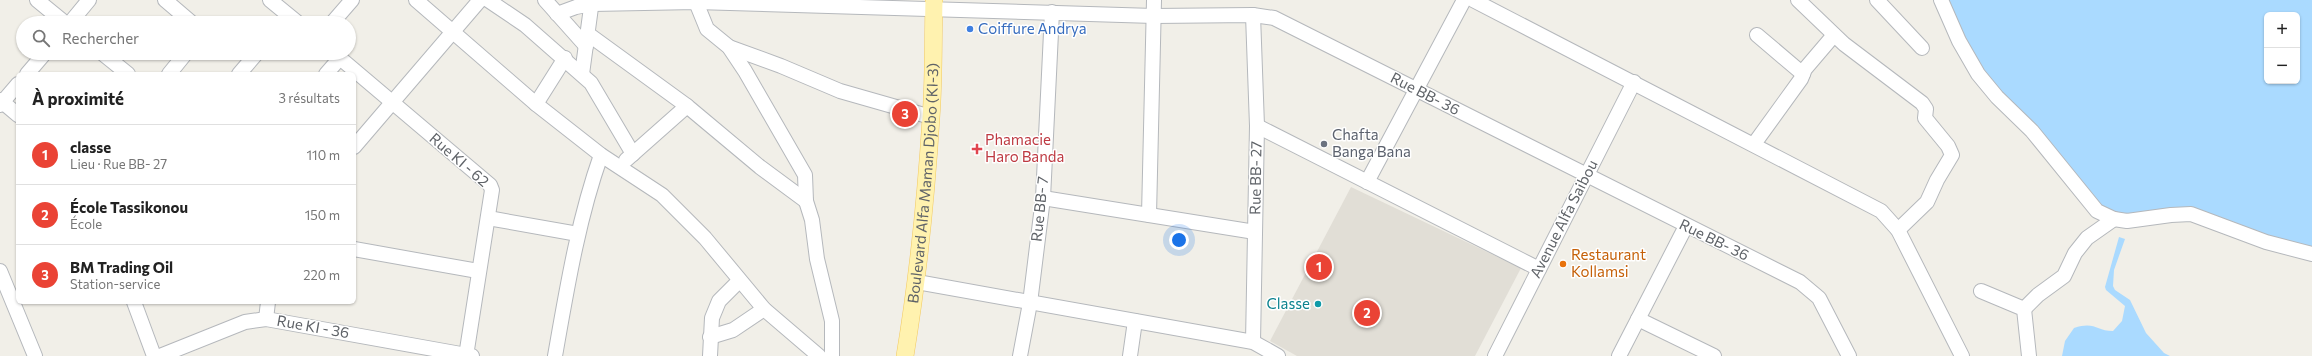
<!DOCTYPE html>
<html lang="fr">
<meta charset="utf-8">
<style>
body{margin:0;font-family:Commissioner,sans-serif;background:#f2f2f2;color:#222}
.controls{position:absolute;right:12px;top:12px;display:grid;overflow:hidden;border-radius:6px;box-shadow:0 1px 3px #0004}
.controls button{width:36px;height:36px;display:grid;place-items:center;padding:0;border:0;border-bottom:1px solid #e0e0e0;background:#fff;color:#222;font:20px sans-serif}
.you{position:absolute;left:1179px;top:240px;width:14px;height:14px;margin:-10px;border:3px solid #fff;border-radius:50%;background:#1a73e8;box-shadow:0 0 0 6px #1a73e833}
.badge{display:grid;place-items:center;width:26px;height:26px;border-radius:50%;background:#ea4335;color:#fff;font-size:13px;font-weight:700}
.pin{position:absolute;translate:-50% -50%;border:2px solid #fff;box-shadow:0 1px 4px #0006}
.list{margin:0;padding:0;list-style:none}
h2{display:flex;justify-content:space-between;align-items:center;height:52px;margin:0;padding:0 16px;font-size:17px}
h2 small{font-size:13px;font-weight:400;color:#767676}
.list li{display:grid;grid-template-columns:26px 1fr auto;gap:12px;align-items:center;box-sizing:border-box;height:60px;padding:0 16px;border-top:1px solid #e0e0e0}
.list b{display:block;font-size:15px;white-space:nowrap}
.list p{margin:0;font-size:13px;white-space:nowrap;color:#767676}
.list em{font-size:13px;font-style:normal;color:#767676}
.icon{flex:none;width:22px;height:22px;fill:none;stroke:currentColor;stroke-width:2;stroke-linecap:round;stroke-linejoin:round}
.map{position:relative;flex:none;width:2312px;height:356px;overflow:hidden}
.search{position:absolute;background:#fff;box-shadow:0 1px 3px #0004;left:16px;top:16px;width:340px;height:44px;display:flex;align-items:center;gap:10px;box-sizing:border-box;padding:0 14px;border-radius:22px;color:#767676;font-size:15px}
.panel{position:absolute;background:#fff;box-shadow:0 1px 3px #0004;left:16px;top:72px;width:340px;height:232px;border-radius:6px}
.map>svg:first-child{display:block}
.education{fill:#e1ded6}
.water{fill:#aadaff;fill-rule:evenodd}
.lines{fill:none;stroke-linecap:round;stroke-linejoin:round}
.minor-casing{stroke:#b5b8bc;stroke-width:16}
.major-casing{stroke:#f2c960;stroke-width:18}
.minor{stroke:#fff;stroke-width:14}
.major{stroke:#fff2af;stroke-width:17}
.shop-dot{fill:#3f7fe0;stroke:#fff;stroke-width:1.5}
.worship-dot{fill:#6b7280;stroke:#fff;stroke-width:1.5}
.health-dot{fill:#e0444e;stroke:#fff;stroke-width:1.5}
.food-dot{fill:#e8710a;stroke:#fff;stroke-width:1.5}
.culture-dot{fill:#0f9aa8;stroke:#fff;stroke-width:1.5}
.labels{text-anchor:middle;stroke-width:3;stroke-linejoin:round;paint-order:stroke}
.shop-label{font-size:15px;fill:#366cbe;stroke:#fff;text-anchor:start}
.street-label{font-size:15px;fill:#5f6368;stroke:#fff}
.worship-label{font-size:15px;fill:#5b616d;stroke:#fff;text-anchor:start}
.health-label{font-size:15px;fill:#be3a42;stroke:#fff;text-anchor:start}
.food-label{font-size:15px;fill:#c56008;stroke:#fff;text-anchor:start}
.culture-label{font-size:15px;fill:#0d838f;stroke:#fff;text-anchor:end}
</style>
<div class="map">
<svg width="2312" height="356" viewBox="0 0 2312 356">
<rect width="100%" height="100%" fill="#f1efe8"/>
<!-- education -->
<polygon class="education" points="1351,187 1521,268 1475,356 1297,356 1270,341"/>
<!-- water -->
<g class="water">
<path d="M1949,0h363v249l-20,-4 -99,-37h-16l-40,7 -29,-2 -98,-106 -36,-48zM2267,15h30v66h-30z"/>
<path d="M2119,237l6,2 -11,31 -1,16 2,4 15,10 16,33 18,20 6,3h-108l3,-15 9,-13c21,-7 22,3 39,3l9,-10 3,-15 -19,-16 -1,-3z"/>
</g>
<g class="lines">
<defs>
<g id="minor">
<polyline points="37,0 65,23"/>
<polyline points="165,0 192,23"/>
<polyline points="270,0 298,23"/>
<polyline points="416,0 536,104 601,155 662,195 705,238 764,309 819,356"/>
<polyline points="488,0 525,25 591,83 633,154"/>
<polyline points="545,0 586,46"/>
<polyline points="1473,0 1881,211 1898,230 1962,356"/>
<polyline points="1798,0 1844,44 1922,103 1926,109 1925,118 1948,146 1952,155 1937,180 1927,202 1898,230"/>
<polyline points="1877,0 1922,48"/>
<polyline points="1941,0 1959,41 1978,74 1997,97 2032,131 2097,211 2114,219 2127,221 2171,215 2191,214 2266,242 2312,254"/>
<polyline points="696,2 707,29 729,47 745,71 805,175 806,201 812,220 817,259 832,321 832,356"/>
<polyline points="557,14 576,7 592,4 696,2 1154,16 1253,15 1274,18 1800,282 1819,298 1849,356"/>
<polyline points="1253,15 1257,126 1253,342"/>
<polyline points="70,23 89,0"/>
<polyline points="332,23 352,0"/>
<polyline points="588,34 687,106 760,167 806,201"/>
<polyline points="1757,35 1803,74"/>
<polyline points="729,47 781,66 840,91 931,117"/>
<polyline points="102,53 128,74"/>
<polyline points="334,53 490,185 492,190 466,356"/>
<polyline points="27,74 45,53"/>
<polyline points="169,74 186,53"/>
<polyline points="239,74 257,53"/>
<polyline points="326,74 340,58"/>
<polyline points="582,74 592,0"/>
<polyline points="0,100 18,115"/>
<polyline points="536,104 565,58"/>
<polyline points="0,105 18,84"/>
<polyline points="1257,126 1539,269"/>
<polyline points="1754,144 1801,79 1805,69 1834,35"/>
<polyline points="354,147 480,0"/>
<polyline points="626,160 687,106"/>
<polyline points="1367,182 1464,0"/>
<polyline points="1043,198 1255,232"/>
<polyline points="1149,215 1154,0"/>
<polyline points="488,218 578,234"/>
<polyline points="354,249 478,271"/>
<polyline points="0,271 35,356"/>
<polyline points="917,282 1253,342 1278,356"/>
<polyline points="1981,291 2024,309 2029,356"/>
<polyline points="134,302 154,356"/>
<polyline points="2024,309 2038,295 2064,276 2075,253 2087,238 2114,219"/>
<polyline points="266,319 268,302"/>
<polyline points="1638,319 1714,356"/>
<polyline points="710,337 733,330 764,309"/>
<polyline points="160,356 245,322 266,319 472,356"/>
<path d="M555,356c12,-68 23,-136 46,-201"/>
<polyline points="710,356 712,318 719,301 739,281"/>
<polyline points="1020,356 1030,303 1043,198 1052,12"/>
<polyline points="1130,356 1135,321"/>
<polyline points="1495,356 1634,82"/>
<polyline points="1619,356 1686,226"/>
</g>
<g id="major">
<path id="s1" d="M905,356c13,-79 21,-158 26,-238 3,-39 2,-79 3,-118"/>
</g>
</defs>
<!-- minor casing -->
<use href="#minor" class="minor-casing"/>
<!-- major casing -->
<use href="#major" class="major-casing"/>
<!-- minor -->
<use href="#minor" class="minor"/>
<!-- major -->
<use href="#major" class="major"/>
</g>
<!-- markers -->
<circle class="shop-dot" cx="970" cy="29" r="4"/>
<circle class="worship-dot" cx="1324" cy="144" r="4"/>
<path class="health-dot" d="M975 143h4v4h4v4h-4v4h-4v-4h-4v-4h4z"/>
<circle class="food-dot" cx="1563" cy="264" r="4"/>
<circle class="culture-dot" cx="1318" cy="304" r="4"/>
<g class="labels">
<!-- shop labels -->
<g class="shop-label">
<text x="978" y="34">Coiffure Andrya</text>
</g>
<!-- street labels -->
<g class="street-label">
<text transform="translate(1425 94) rotate(27)" y="5">Rue BB- 36</text>
<text transform="translate(459 160) rotate(41)" y="5">Rue KI - 62</text>
<text transform="translate(1256 178) rotate(-89)" y="5">Rue BB- 27</text>
<text dy="5" stroke="none"><textPath href="#s1" startOffset="174">Boulevard Alfa Maman Djobo (KI-3)</textPath></text>
<text transform="translate(1040 209) rotate(-84)" y="5">Rue BB- 7</text>
<text transform="translate(1564 219) rotate(-63)" y="5">Avenue Alfa Saibou</text>
<text transform="translate(1714 240) rotate(26)" y="5">Rue BB- 36</text>
<text transform="translate(313 327) rotate(10)" y="5">Rue KI - 36</text>
</g>
<!-- worship labels -->
<g class="worship-label">
<text x="1332" y="140">Chafta<tspan x="1332" dy="17">Banga Bana</tspan></text>
</g>
<!-- health labels -->
<g class="health-label">
<text x="985" y="145">Phamacie<tspan x="985" dy="17">Haro Banda</tspan></text>
</g>
<!-- food labels -->
<g class="food-label">
<text x="1571" y="260">Restaurant<tspan x="1571" dy="17">Kollamsi</tspan></text>
</g>
<!-- culture labels -->
<g class="culture-label">
<text x="1310" y="309">Classe</text>
</g>
</g>
</svg>
<div class="controls">
<button>+</button>
<button>−</button>
</div>
<div class="you"></div>
<div class="pin badge" style="left:1319px;top:267px">1</div>
<div class="pin badge" style="left:1367px;top:313px">2</div>
<div class="pin badge" style="left:905px;top:114px">3</div>
<div class="search"><svg class="icon" aria-label="search" viewBox="0 0 24 24"><circle cx="10" cy="10" r="6"/><path d="M15 15l6 6"/></svg>Rechercher</div>
<section class="panel">
<h2>À proximité<small>3 résultats</small></h2>
<ul class="list">
<li><span class="badge">1</span><div><b>classe</b><p>Lieu · Rue BB- 27</p></div><em>110 m</em></li>
<li><span class="badge">2</span><div><b>École Tassikonou</b><p>École</p></div><em>150 m</em></li>
<li><span class="badge">3</span><div><b>BM Trading Oil</b><p>Station-service</p></div><em>220 m</em></li>
</ul>
</section>
</div>
